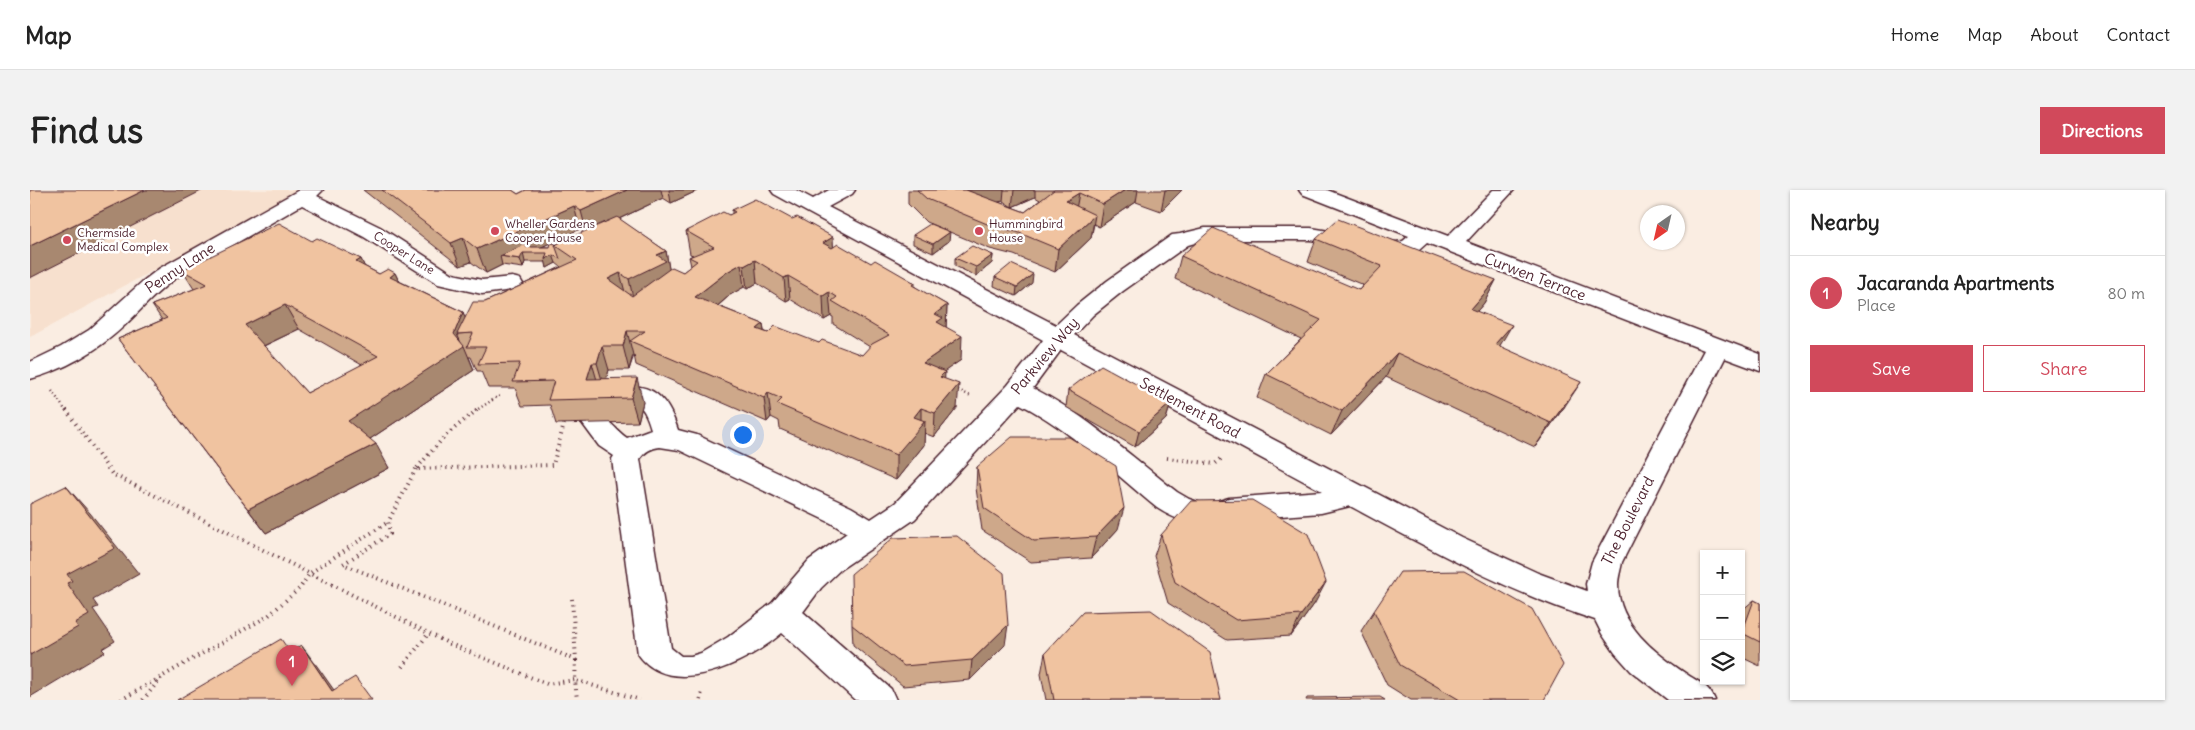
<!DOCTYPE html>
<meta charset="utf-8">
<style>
body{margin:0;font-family:Delius,sans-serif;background:#f2f2f2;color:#222}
.controls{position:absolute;right:15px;bottom:15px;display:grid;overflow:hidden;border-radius:0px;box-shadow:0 1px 4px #0004}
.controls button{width:45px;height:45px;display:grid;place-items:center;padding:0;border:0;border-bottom:1px solid #e0e0e0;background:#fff;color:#222;font:25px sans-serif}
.compass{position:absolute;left:1610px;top:15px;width:45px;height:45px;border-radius:50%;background:#fff;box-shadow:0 1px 4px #0004;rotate:214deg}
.you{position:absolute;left:712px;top:244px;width:18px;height:18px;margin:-12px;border:4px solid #fff;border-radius:50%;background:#1a73e8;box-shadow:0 0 0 8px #1a73e833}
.badge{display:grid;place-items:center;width:32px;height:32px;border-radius:50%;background:#d1495b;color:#fff;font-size:16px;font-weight:700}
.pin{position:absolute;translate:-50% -41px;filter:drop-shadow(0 1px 2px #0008)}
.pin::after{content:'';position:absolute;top:26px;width:18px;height:15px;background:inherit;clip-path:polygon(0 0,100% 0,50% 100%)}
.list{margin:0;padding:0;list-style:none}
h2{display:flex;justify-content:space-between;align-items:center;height:65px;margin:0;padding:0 20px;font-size:21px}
h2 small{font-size:16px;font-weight:400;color:#767676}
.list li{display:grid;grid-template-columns:32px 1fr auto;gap:15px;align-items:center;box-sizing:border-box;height:75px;padding:0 20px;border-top:1px solid #e0e0e0}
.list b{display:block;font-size:19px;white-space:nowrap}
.list p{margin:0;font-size:16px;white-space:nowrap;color:#767676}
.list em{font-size:16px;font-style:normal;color:#767676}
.actions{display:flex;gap:10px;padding:15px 20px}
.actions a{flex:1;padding:11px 0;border:1px solid #d1495b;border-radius:0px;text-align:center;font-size:18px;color:#d1495b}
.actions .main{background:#d1495b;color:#fff}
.icon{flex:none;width:28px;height:28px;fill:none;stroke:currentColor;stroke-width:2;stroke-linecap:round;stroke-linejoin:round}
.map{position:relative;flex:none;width:1730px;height:510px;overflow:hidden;border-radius:0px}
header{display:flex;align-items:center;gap:30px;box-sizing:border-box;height:70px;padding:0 25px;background:#fff;border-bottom:1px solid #e0e0e0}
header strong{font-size:24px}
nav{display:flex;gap:28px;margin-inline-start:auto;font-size:18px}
.intro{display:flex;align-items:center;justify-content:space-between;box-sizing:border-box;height:120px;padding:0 30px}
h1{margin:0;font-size:35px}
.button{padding:12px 22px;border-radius:0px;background:#d1495b;color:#fff;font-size:18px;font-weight:700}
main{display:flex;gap:30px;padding:0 30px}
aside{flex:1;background:#fff;border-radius:0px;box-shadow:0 1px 4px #0004}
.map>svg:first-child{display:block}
.built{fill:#f7e0ce}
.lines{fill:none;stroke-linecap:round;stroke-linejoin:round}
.minor-casing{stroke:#4a1f2b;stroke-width:3}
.path-far1{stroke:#4a1f2b;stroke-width:2.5;stroke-dasharray:1 3;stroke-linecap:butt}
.path{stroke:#4a1f2b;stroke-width:4;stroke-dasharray:1 4.5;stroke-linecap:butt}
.minor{fill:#fff;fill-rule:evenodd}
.wall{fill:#cea88a;stroke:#4a1f2b;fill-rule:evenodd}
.shaded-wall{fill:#a88870;stroke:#4a1f2b}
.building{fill:#f0c3a0;stroke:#4a1f2b;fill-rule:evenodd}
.poi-dot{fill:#d1495b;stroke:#fff;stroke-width:2}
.labels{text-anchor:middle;stroke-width:5;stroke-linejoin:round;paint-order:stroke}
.far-poi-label{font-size:12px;fill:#4a1f2b;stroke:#fff;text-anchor:start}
.far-street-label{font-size:12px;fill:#4a1f2b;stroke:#fff}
.street-label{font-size:15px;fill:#4a1f2b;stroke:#fff}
</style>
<header>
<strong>Map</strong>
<nav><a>Home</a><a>Map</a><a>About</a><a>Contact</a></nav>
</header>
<div class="intro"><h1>Find us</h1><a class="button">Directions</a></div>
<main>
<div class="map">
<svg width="1730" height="510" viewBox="0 0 1730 510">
<rect width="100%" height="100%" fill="#faede2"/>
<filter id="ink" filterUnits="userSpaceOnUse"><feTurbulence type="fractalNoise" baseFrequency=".02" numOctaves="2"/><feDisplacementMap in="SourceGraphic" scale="10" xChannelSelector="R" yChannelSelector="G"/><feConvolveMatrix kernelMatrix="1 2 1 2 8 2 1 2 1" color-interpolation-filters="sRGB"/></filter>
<g filter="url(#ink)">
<!-- built -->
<polygon class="built" points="0,0 269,0 253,10 0,147"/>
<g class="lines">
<defs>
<g id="minor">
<path d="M269,0h24l-6,6 63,31 73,47 29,6 30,-3 8,2 3,5 -3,5 -38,5 -44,-10 -74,-47 -62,-32 -126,73c-20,14 -35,32 -53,49 -26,24 -59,43 -93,52v-17l31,-15 28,-17 54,-49 17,-13z"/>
<path d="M741,0h25l17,9 16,-9h26l-3,4 -24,13 228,118 21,-20 30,-24 65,-46 8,-1 25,-6h106l85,14 7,-1 6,-5 -107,-42 -3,-4h28l121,46 45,-46h21l-48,52 294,112v17l-35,-13 -103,204c-1,7 -4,15 -4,23 0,39 37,68 67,88 14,10 23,11 30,27h-47l-37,-29 -16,-18 -13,-19 -7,-14c-87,-28 -165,-71 -245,-114l-29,7 -92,7 -10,-3 -5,-8 5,-8 10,-3 93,-7 -261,-141 -28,38c53,27 98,68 144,104l12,7 12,4 5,8 -5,8c-16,5 -30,-2 -44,-11 -44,-36 -86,-78 -137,-104l-105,115 -74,50 -20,19 -18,24 88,77 5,11h-41l-73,-67c-36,31 -112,67 -144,21l-26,-195 2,-3 -15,-10 -17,-23 4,-7c20,-5 26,12 41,22l24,-9c-13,-46 -26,-13 -53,-21l-4,-6c5,-9 13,-11 22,-13 36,-10 52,10 62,41l19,5 154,72 20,12 24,-16 113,-118 35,-45 -238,-129 -31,-17zM1175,50h106l85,16 22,-5 9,-8 277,107 -112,212 -6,22 1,7 -49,-18 -76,-35 -388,-203 19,-20 30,-24 65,-46zM630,257l19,3 152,73 16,10 -38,27 -37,43 -44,34 -27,16 -10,3h-10l-10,-8 -31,-189c5,-8 11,-11 20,-12z"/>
</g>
</defs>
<!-- minor casing -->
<use href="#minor" class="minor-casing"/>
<!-- path-far1 -->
<g class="path-far1">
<polyline points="928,200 941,206"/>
<polyline points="22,201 36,221"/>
<polyline points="445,221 472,204"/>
</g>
<!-- path -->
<g class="path">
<polyline points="36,220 82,284 420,454 517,494 545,490 547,510"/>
<polyline points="447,220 415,246 386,279 523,275 534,234"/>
<polyline points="1137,268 1185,274 1191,269"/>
<polyline points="386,279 358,332 360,344 313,374 546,470 542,409"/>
<polyline points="546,470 545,490 610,510"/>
<polyline points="372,477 399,443"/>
<polyline points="91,510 238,426 270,398 280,383 358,332"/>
<polyline points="113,510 131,488"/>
<polyline points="670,510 672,502"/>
</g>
<!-- minor -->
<use href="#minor" class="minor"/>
</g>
<!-- wall -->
<g class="wall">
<path d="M333,0h149l6,4 8,-4h173l-28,13 -8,-5 -44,21 47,32 3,18 14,3 8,-6 -2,-9 4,-2 -3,-1 -4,-23 43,-16 3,-1v-4l102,37 81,36v4l32,18 -1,22 15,33 -17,11v7l13,30 -23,29 -10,-4v12l-28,35 -116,-51 -1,-8 -8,-4 -4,5 -131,-57 -2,-10 -5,15h-20l-3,8 37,24 -5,20 -82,2 -6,-19 -28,1 -7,-18h-27l-7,-17h-4l-6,-14h-2l5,13 -104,69 19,29 -123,65 -148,-194 44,-19 -10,-15 42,-16 -12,-19 130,-29 49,18 3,7 15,8 16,-1 4,8 64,31 2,6 20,-16 76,-35 -5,-4 -9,5 -1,-6h-21l-2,6 -21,-3 -16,8 -15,-11 -11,4zM550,39l4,3 -34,15h-9zM727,93l29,18 4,-2 34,21 7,-4 2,1v7l37,23 -8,8 -43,-12 -51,-10 -4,-2 -1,-7 -45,-18 12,-11 14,-8 3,2zM269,139l63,36 -55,28 -43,-47z"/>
<path d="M878,0h274l-21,21 -25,-9 -37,25 -5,-3 -3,14 -36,34 -41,-17 -24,-6 -64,-27 -18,-18zM1005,7l5,3 -15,12 -27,-10 5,-1 9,6z"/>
<polygon points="883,45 919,51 903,63 883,54"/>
<polygon points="1286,49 1466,90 1454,113 1447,121 1470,156 1535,216 1505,257 1356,187 1301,245 1227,208 1236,184 1271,149 1145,89 1151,66 1329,100 1333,95 1278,72"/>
<polygon points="963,65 962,73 946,86 925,76 925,68"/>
<polygon points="965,87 1002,93 986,106 964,96"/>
<polygon points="1038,200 1141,213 1136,229 1105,257 1036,217"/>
<polygon points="947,277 1088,339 1061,368 1001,372 952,340 946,298"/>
<polygon points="1131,345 1285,413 1261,446 1197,450 1138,413 1124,366"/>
<polygon points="1724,410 1730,413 1730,476 1711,467 1711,421"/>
<polygon points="1344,421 1514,510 1381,510 1357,495 1331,441"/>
<polygon points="822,435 975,455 940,490 873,496 823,455"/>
<polygon points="1015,463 1191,510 1016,510 1011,484"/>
</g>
<!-- shaded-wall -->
<g class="shaded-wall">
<polygon points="115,0 173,0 0,88 0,56"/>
<polygon points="597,0 631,0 633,8 557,44 551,21"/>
<polygon points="639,0 669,0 641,13"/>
<polygon points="933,0 974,0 973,11 932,21"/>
<polygon points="984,0 1005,0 1005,7 982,17"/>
<polygon points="1095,0 1108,0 1106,12 1069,37 1073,14"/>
<polygon points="1135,0 1152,0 1131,21"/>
<polygon points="1049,3 1045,25 1036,11"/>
<polygon points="544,16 550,39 501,62 493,63 495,72 493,78 490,69 470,66 472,75 456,83 447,59"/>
<polygon points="1065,25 1061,48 1025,82 1028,59"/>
<polygon points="920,42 919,51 903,63 903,54"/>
<polygon points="803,47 804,70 793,53"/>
<polygon points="433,48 441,72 430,76 421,53"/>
<polygon points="636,61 640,84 604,113 599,89 627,65"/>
<polygon points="523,65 526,73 517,78 515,69"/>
<polygon points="963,65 962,73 946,86 946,77"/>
<polygon points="331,69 342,93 326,72"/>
<polygon points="725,70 727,93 717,99 714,76"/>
<polygon points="711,74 714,97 700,105 670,131 665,107 697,82"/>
<polygon points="365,83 376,107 360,87"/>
<polygon points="590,83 596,106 578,89"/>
<polygon points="1003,84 1002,93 986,106 987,97"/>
<polygon points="758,86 760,109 756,111 754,88"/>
<polygon points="1466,90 1454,113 1429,142 1441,119"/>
<polygon points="799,102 801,126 794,130 793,106"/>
<polygon points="255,115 269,139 229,158 215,135"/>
<polygon points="917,115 916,139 912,152 905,124"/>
<polygon points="433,122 441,143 427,144 433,157 434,156 444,180 331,255 318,231 424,144"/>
<polygon points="733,134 736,157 727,139"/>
<polygon points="1482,135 1468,159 1465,154"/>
<polygon points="597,141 603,165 599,180 593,156"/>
<polygon points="932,146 931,170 892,197 893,173"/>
<polygon points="572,156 579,180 574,197 567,173"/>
<polygon points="1367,163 1356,187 1301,245 1312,221"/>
<polygon points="562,173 569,197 557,189"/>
<polygon points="915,182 914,206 910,187"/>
<polygon points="607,188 613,212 608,232 601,208"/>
<polygon points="1551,192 1535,216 1505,257 1521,233"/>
<polygon points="929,194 927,218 904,247 905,223"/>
<polygon points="738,203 741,227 737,232 734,208"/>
<polygon points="1141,213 1136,229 1105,257 1109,241"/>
<polygon points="891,218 891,236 895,231 894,255 866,290 866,265 884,227"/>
<polygon points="346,254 359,278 236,343 218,319"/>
<polygon points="36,296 60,323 109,384 63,410 68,417 63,419 85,451 72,459 75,462 0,507 0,465 45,433 37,393"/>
<polygon points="1094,318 1088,339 1061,368 1066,347"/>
<polygon points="1296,392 1285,413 1261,446 1271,425"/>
<polygon points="978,435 975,455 940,490 942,470"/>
<polygon points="271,455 287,476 311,510 302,501"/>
</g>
<!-- building -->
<g class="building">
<polygon points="0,0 115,0 0,56"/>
<polygon points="352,0 482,0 488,4 496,0 597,0 551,21 544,16 447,59 433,48 421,53"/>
<polygon points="887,0 936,0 995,22 1024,0 1095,0 1073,14 1049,3 1036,11 1065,25 1028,59 987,42 962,36 897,9"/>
<path d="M725,9l37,20 5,-2 36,20 -10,6 9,5 6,-4 33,19 4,-3 40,23 -3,2 35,20 -12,9 8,4 -6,4 25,14 -39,27 22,9 -5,5 19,7 -24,29 -14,-5 -7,9 11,4 -29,34 -119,-51 5,-5 -14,-6 -4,5 -134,-57 15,-10h-18l-4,15h-21l-5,17h-5l-5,16 50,-1 -6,20 -83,2 6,-19 -41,1 7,-19 -42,1 8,-17h-19l6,-14 -16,1 16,-32h12l92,-42 -22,-15 10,-5 52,-23 49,34 -9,4 9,6 -37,18 -9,-6 -12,6 24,17 40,-29 11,5 14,-11 -8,-4 25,-10 -28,-16 37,-19 6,3 6,-3 -3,-2zM725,70l29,18 4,-2 35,20 6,-4 8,5 -5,4 57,34 -17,9 -10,11 -40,-15 -3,3 -44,-17 -7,7 -11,-4 6,-5 -68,-27 32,-25 14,-8 3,2z"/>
<polygon points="1308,29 1466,90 1441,119 1482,135 1465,154 1551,192 1521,233 1367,163 1312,221 1236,184 1291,130 1151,66 1183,38 1329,100 1352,76 1286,49"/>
<path d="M249,33l33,18 5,-3 44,21 -5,3 23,12 9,-5 7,4 -5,4 73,35 -9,22 10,12 -116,75 28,23 -128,65 -130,-170 49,-21 -15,-13 55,-21 -25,-14zM255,115l93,51 -71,37 -62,-68z"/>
<polygon points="900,34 920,42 903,54 883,45"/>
<polygon points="498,53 496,57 520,57 521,53 527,54 525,55 530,69 523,65 515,69 517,63 493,63 490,69 470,66"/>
<polygon points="942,56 963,65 946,77 925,68"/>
<polygon points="981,74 1003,84 987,97 965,87"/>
<polygon points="1071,175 1141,213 1109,241 1038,200"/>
<polygon points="982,247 1039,247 1086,276 1094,318 1066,347 1004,351 954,318 947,277"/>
<polygon points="36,296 85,358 37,384 42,391 37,393 59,425 45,433 48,437 0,465 0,314"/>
<polygon points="1222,310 1278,344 1296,392 1271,425 1206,430 1145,392 1131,345 1161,311"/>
<polygon points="927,346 974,383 978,435 942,470 874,476 822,435 821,384 863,348"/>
<polygon points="1434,381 1502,419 1533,475 1514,510 1430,510 1370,475 1344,421 1370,382"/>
<polygon points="1724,410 1730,413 1730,452 1712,443"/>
<polygon points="1121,420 1180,462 1191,510 1024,510 1015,463 1053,422"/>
<polygon points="251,449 260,462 271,455 302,501 325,487 342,510 147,510"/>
<polygon points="1350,507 1355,510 1276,510 1277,508"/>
</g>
</g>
<!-- markers -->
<g class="poi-dot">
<circle cx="465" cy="41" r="5"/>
<circle cx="949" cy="41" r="5"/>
<circle cx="37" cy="50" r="5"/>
</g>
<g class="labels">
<!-- far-poi labels -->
<g class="far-poi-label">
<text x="475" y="38">Wheller Gardens<tspan x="475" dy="14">Cooper House</tspan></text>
<text x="959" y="38">Hummingbird<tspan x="959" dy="14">House</tspan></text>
<text x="47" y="47">Chermside<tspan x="47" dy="14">Medical Complex</tspan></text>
</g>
<!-- far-street labels -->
<g class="far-street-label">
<text transform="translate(374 63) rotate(32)" y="4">Cooper Lane</text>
</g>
<!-- street labels -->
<g class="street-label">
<text transform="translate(150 78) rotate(-33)" y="5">Penny Lane</text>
<text transform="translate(1505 87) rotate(21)" y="5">Curwen Terrace</text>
<text transform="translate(1015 166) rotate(-50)" y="5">Parkview Way</text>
<text transform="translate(1160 218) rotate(28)" y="5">Settlement Road</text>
<text transform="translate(1598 331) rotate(-63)" y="5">The Boulevard</text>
</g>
</g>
</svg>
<div class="controls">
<button>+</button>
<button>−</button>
<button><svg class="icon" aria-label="layers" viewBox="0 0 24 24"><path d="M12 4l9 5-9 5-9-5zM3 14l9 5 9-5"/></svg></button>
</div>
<svg class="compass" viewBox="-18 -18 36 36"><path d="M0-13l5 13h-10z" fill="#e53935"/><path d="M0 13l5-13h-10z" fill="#767676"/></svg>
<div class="you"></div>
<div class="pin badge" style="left:262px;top:496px">1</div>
</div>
<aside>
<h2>Nearby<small></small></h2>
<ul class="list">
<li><span class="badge">1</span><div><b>Jacaranda Apartments</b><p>Place</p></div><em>80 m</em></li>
</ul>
<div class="actions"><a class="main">Save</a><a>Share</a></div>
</aside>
</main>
